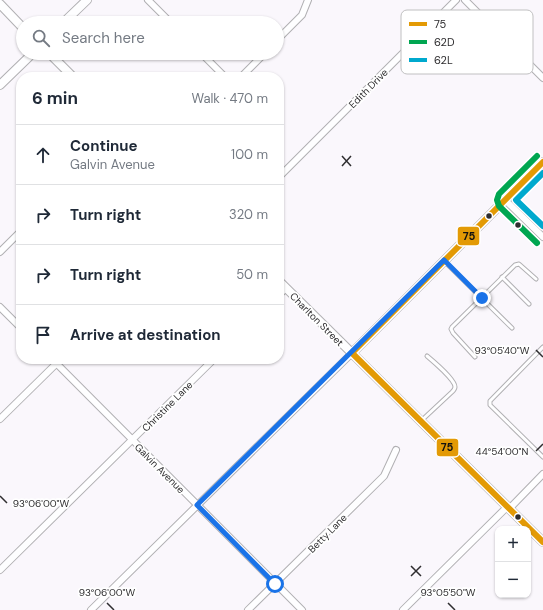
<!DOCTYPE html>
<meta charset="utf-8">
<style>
body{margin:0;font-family:"DM Sans",sans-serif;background:#f2f2f3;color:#1f2937}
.controls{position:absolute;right:12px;bottom:12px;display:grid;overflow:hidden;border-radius:8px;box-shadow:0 1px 3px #0004}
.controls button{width:36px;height:36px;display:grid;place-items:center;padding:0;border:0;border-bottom:1px solid #e0e1e3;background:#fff;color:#1f2937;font:20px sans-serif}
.stop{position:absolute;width:12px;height:12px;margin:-9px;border:3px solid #1a73e8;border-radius:50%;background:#fff}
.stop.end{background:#1a73e8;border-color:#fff;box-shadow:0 1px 4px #0008}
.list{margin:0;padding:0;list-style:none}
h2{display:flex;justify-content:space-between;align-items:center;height:52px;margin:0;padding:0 16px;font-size:17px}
h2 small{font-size:13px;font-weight:400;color:#747a83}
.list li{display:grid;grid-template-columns:26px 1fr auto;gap:12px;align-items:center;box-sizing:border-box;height:60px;padding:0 16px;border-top:1px solid #e0e1e3}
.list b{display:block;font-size:15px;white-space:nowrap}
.list p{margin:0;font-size:13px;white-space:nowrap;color:#747a83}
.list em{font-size:13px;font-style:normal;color:#747a83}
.icon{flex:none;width:22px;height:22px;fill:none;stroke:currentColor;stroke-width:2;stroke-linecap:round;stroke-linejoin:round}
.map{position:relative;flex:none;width:543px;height:610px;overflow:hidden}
.search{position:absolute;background:#fff;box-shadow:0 1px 3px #0004;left:16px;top:16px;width:268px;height:44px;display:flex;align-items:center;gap:10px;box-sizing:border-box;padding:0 14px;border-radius:22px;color:#747a83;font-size:15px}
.panel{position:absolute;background:#fff;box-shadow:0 1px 3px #0004;left:16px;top:72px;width:268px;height:292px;border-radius:16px}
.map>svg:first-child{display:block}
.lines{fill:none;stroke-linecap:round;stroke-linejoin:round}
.service-casing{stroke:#b1b0b3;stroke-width:5}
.minor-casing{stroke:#b1b0b3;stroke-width:8}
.tertiary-casing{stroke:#b1b0b3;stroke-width:10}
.service{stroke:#fefeff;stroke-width:3}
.minor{stroke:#fefeff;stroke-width:6}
.tertiary{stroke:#fefeff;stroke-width:8}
.bus-1-casing{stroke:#fff;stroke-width:9}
.bus-2-casing{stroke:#fff;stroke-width:9}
.bus-3-casing{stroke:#fff;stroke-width:9}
.bus-1{stroke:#e39a05;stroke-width:6}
.bus-2{stroke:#00a651;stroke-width:6}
.bus-3{stroke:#00a9ce;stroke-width:6}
.route{stroke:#1a73e8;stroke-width:5}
.ticks{fill:none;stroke:#2e2d2f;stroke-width:1.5}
.bus-dot{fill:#2e2d2f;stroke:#fff;stroke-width:1.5}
.labels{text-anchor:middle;stroke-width:3.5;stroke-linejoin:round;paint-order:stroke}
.street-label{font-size:10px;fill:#2e2d2f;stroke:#fff}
.key{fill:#fff;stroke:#c0c0c1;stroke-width:1}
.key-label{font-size:11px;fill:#2e2d2f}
.ticks-label{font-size:10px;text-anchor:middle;fill:#2e2d2f;stroke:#fff;stroke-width:3.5;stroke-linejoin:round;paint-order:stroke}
.line-badge{stroke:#fff;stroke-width:1.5}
.pale-badge-label{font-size:11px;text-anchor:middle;font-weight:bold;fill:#111}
</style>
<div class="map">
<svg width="543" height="610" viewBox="0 0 543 610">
<rect width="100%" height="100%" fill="#faf7fc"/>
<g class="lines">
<defs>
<g id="service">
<polyline points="445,262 512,328"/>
<polyline points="502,277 529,304"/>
<polyline points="543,347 490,401 490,405 543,457"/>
<polyline points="475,357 453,333 451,329 452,327 515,265 519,264 536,279"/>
<path d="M422,420l30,-28c1,-1 3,-4 3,-5 0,-7 -22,-26 -28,-31"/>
</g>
<g id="minor">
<polyline points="148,0 171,23"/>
<polyline points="465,0 543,78"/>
<polyline points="277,40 302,15 308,0"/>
<polyline points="201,53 225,77"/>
<polyline points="241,77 265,53"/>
<polyline points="279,177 456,0"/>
<polyline points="505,200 543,237"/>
<polyline points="0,252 21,231"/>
<polyline points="279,295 286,288"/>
<polyline points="0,307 21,328"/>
<polyline points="52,359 302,610"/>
<polyline points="0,419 61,359"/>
<polyline points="509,509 543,474"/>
<polyline points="0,570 214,359"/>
<polyline points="91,610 352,353"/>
<polyline points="248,610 384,476 396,450"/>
<polyline points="403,610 507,507"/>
</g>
<g id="tertiary">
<polyline points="0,4 23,28"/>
<polyline points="63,23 87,0"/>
<polyline points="49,53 73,77"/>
<polyline points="0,85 33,53"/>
<polyline points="279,281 543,542"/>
<polyline points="352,353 543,162"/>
</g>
</defs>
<!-- service casing -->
<use href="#service" class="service-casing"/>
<!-- minor casing -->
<use href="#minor" class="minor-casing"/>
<!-- tertiary casing -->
<use href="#tertiary" class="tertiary-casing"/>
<!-- service -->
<use href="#service" class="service"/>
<!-- minor -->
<use href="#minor" class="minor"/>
<!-- tertiary -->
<use href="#tertiary" class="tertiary"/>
<defs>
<polyline id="bus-1" points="543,162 352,353 543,542"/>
<polyline id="bus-2" points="537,156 499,194 497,200 499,206 537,243"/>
<polyline id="bus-3" points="543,173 516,200 543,226"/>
</defs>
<!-- bus-1 casing -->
<use href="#bus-1" class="bus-1-casing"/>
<!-- bus-2 casing -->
<use href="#bus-2" class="bus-2-casing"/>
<!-- bus-3 casing -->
<use href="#bus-3" class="bus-3-casing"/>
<!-- bus-1 -->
<use href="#bus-1" class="bus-1"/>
<!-- bus-2 -->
<use href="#bus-2" class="bus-2"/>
<!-- bus-3 -->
<use href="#bus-3" class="bus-3"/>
</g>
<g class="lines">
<!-- route -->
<polyline class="route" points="275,584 197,505 444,260 482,298"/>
</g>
<!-- ticks -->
<path class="ticks" d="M342,156l9,10M342,166l9,-10M536,350l7,7M536,451l7,-7M0,496l7,7M411,566l10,10M411,576l10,-10M107,603l7,7M448,603l7,7"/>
<!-- markers -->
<g class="bus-dot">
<circle cx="489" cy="216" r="3.5"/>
<circle cx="518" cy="225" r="3.5"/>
<circle cx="518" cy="517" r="3.5"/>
</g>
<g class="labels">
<!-- street labels -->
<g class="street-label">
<text transform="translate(368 88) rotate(-45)" y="4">Edith Drive</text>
<text transform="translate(317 319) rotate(45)" y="4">Charlton Street</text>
<text transform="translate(167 406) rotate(-45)" y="4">Christine Lane</text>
<text transform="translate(160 468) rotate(45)" y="4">Galvin Avenue</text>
<text transform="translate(327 533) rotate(-45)" y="4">Betty Lane</text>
</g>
</g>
<!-- legend -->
<rect x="401" y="10" width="132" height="64" rx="6" class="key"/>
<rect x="409" y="22" width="18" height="4" fill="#e39a05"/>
<rect x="409" y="40" width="18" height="4" fill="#00a651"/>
<rect x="409" y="58" width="18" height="4" fill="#00a9ce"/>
<g class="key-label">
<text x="434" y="28">75</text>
<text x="434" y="46">62D</text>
<text x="434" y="64">62L</text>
</g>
<g class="ticks-label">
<text x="502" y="354">93°05'40"W</text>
<text x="502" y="455">44°54'00"N</text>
<text x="41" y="507">93°06'00"W</text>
<text x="107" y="596">93°06'00"W</text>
<text x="448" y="596">93°05'50"W</text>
</g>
<g class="line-badge">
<rect x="457" y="226" width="23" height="20" rx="4" fill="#e39a05"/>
<rect x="436" y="438" width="23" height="19" rx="4" fill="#e39a05"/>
</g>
<g class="pale-badge-label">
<text x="469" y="240">75</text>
<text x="447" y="451">75</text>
</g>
</svg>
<div class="controls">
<button>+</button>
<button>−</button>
</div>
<div class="stop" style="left:275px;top:584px"></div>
<div class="stop end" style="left:482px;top:298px"></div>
<div class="search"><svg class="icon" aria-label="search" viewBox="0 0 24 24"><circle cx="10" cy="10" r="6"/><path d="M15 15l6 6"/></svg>Search here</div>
<section class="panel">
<h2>6 min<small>Walk · 470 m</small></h2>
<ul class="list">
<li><svg class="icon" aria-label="ahead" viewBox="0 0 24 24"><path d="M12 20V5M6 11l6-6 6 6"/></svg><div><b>Continue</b><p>Galvin Avenue</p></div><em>100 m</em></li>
<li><svg class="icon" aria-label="right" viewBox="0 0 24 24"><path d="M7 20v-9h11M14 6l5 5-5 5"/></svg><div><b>Turn right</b></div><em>320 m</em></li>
<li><svg class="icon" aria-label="right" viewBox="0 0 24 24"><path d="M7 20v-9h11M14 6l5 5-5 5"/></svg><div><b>Turn right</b></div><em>50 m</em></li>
<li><svg class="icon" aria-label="arrive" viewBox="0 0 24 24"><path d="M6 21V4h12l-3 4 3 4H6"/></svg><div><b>Arrive at destination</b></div></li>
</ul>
</section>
</div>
